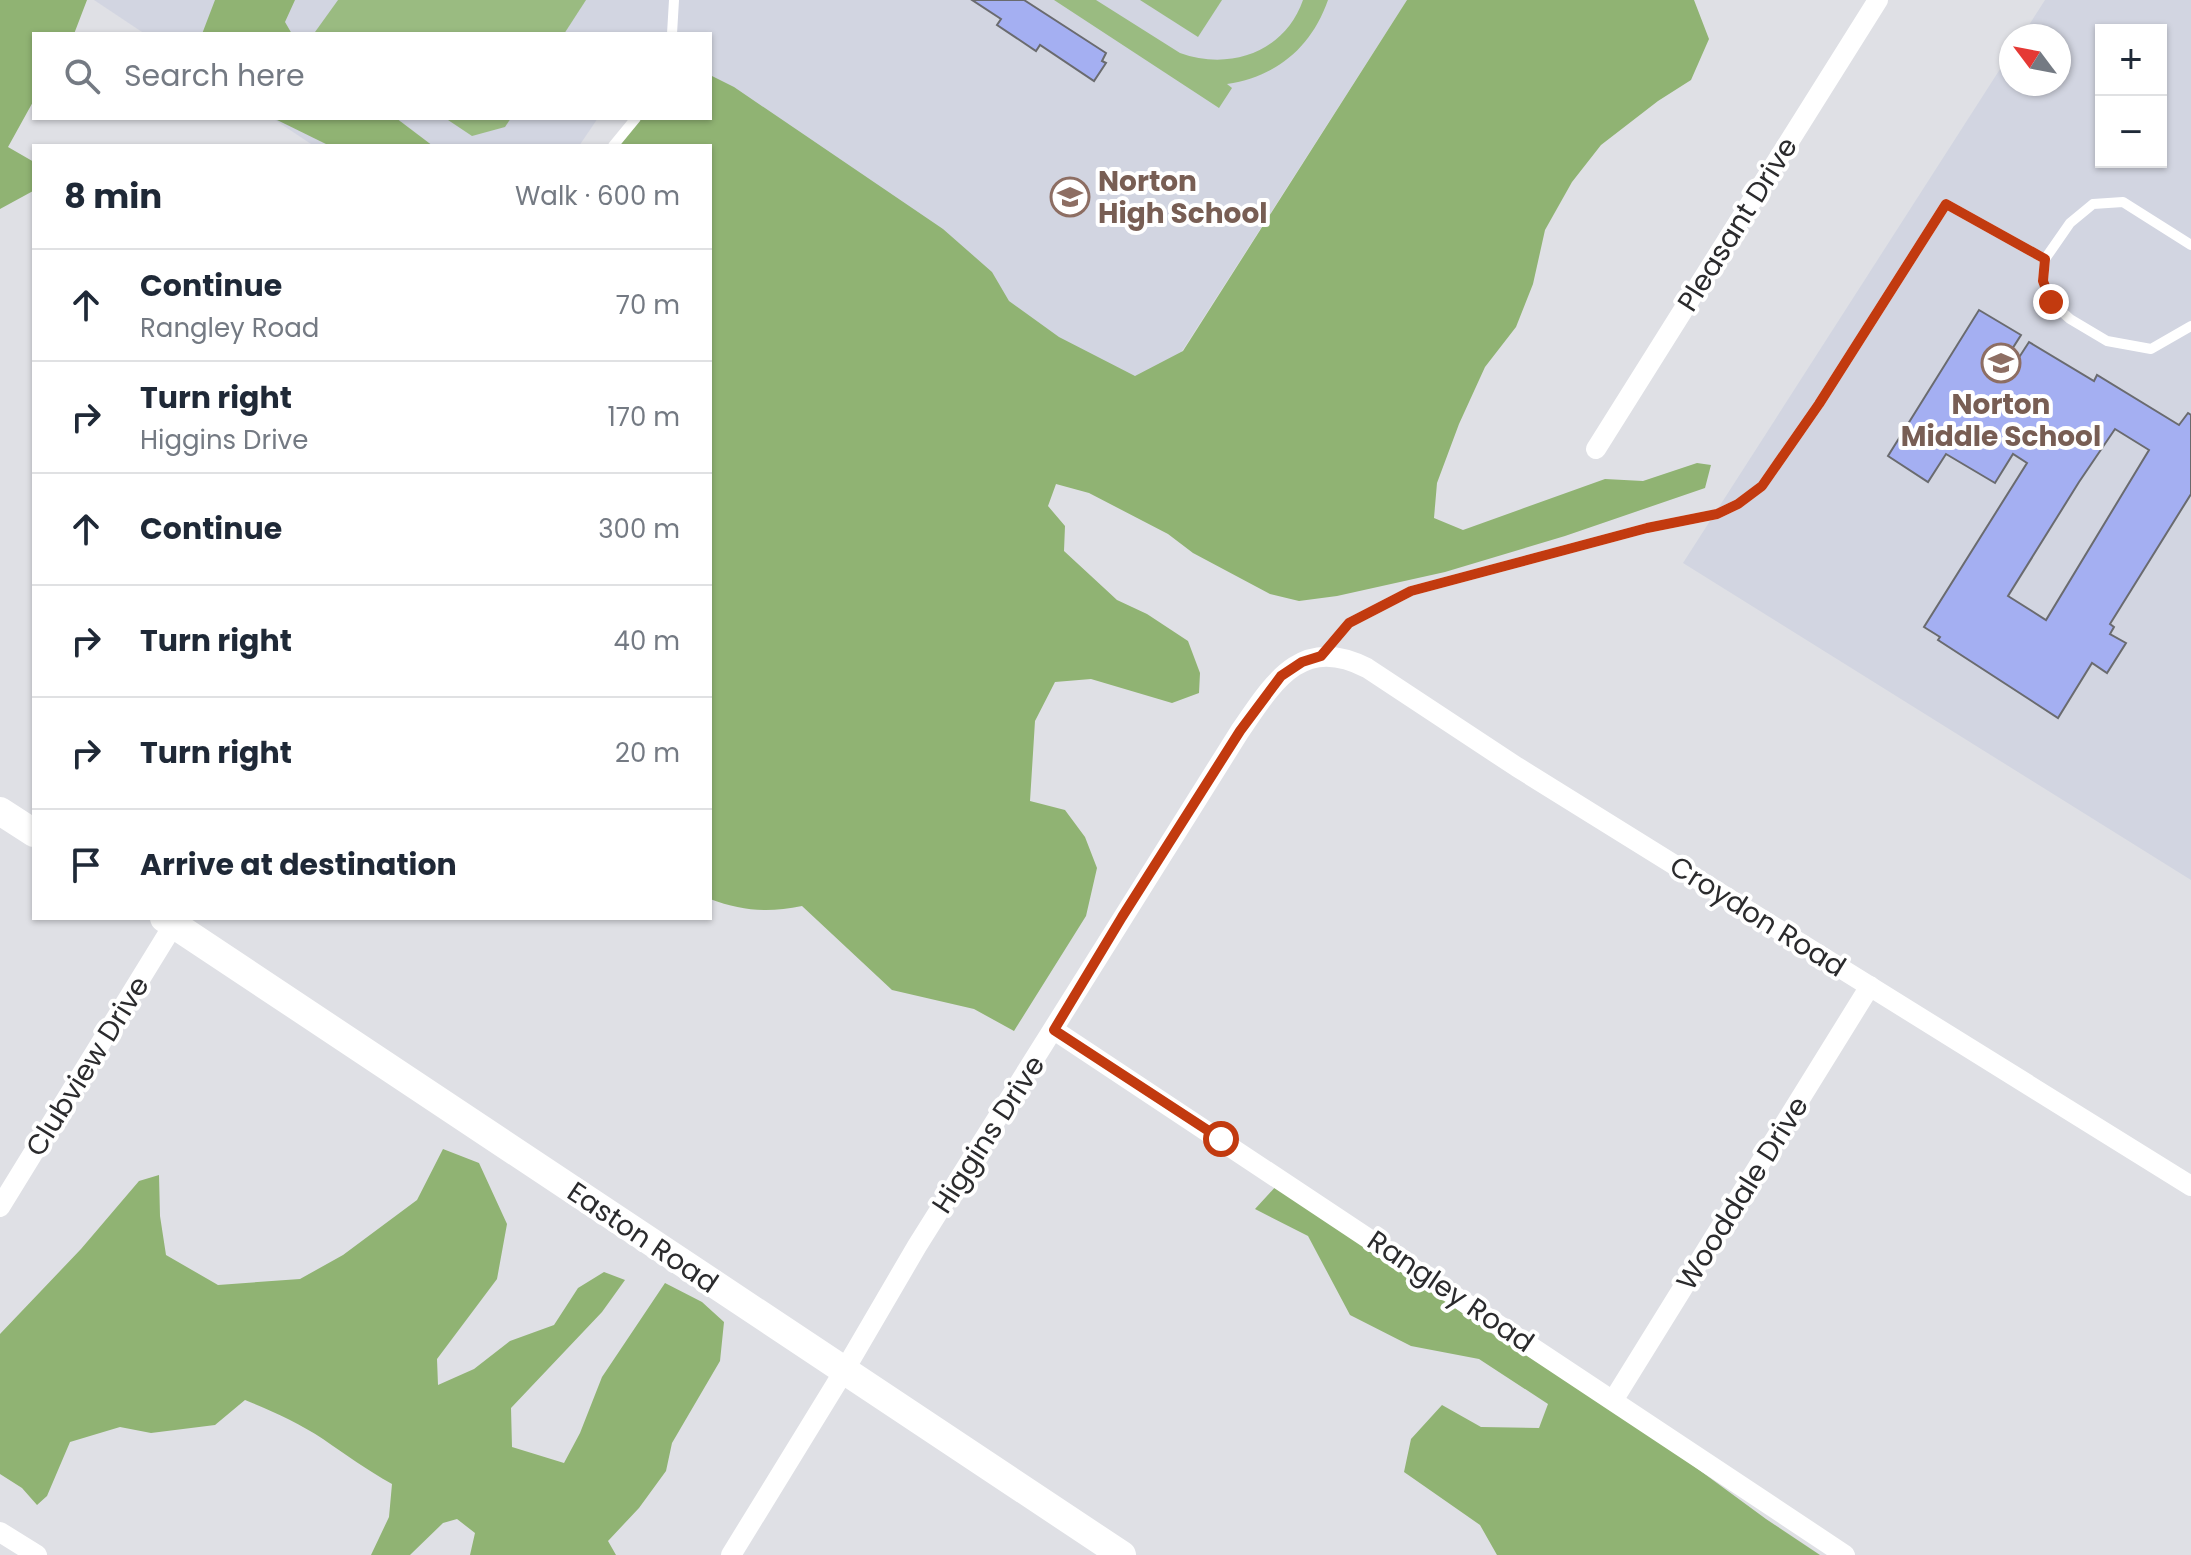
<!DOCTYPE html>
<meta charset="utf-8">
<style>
body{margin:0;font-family:Poppins,sans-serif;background:#f6f6f7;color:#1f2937}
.controls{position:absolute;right:24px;top:24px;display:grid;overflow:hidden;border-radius:0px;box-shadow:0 2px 6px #0004}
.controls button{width:72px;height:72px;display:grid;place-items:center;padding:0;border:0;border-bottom:2px solid #e0e1e3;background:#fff;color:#1f2937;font:40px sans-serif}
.compass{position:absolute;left:1999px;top:24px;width:72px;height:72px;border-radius:50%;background:#fff;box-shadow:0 2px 6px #0004;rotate:302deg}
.stop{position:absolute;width:24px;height:24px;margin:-18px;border:6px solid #c23a0f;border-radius:50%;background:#fff}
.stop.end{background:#c23a0f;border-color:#fff;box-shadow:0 2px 8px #0008}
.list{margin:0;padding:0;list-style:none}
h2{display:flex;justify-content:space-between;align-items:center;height:104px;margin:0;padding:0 32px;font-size:34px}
h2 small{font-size:26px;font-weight:400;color:#747a83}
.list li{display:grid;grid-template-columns:52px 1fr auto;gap:24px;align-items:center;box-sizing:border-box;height:112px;padding:0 32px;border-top:2px solid #e0e1e3}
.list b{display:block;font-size:30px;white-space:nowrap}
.list p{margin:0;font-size:26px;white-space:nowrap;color:#747a83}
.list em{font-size:26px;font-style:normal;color:#747a83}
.icon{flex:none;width:44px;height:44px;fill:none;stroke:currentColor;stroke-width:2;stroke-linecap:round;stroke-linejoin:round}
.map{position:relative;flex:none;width:2191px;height:1555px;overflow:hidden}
.search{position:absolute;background:#fff;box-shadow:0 2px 6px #0004;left:32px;top:32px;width:680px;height:88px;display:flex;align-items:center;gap:20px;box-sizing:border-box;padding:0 28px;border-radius:0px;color:#747a83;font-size:30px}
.panel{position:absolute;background:#fff;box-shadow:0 2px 6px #0004;left:32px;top:144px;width:680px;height:776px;border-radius:0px}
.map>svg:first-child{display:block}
.built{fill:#d2d5e1;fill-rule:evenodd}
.green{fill:#9abb81}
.forest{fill:#90b373}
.building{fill:#a4aff2;stroke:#6a6b6f;stroke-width:2;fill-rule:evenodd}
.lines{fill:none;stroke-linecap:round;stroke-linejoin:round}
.lane{stroke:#fff;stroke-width:10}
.street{stroke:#fff;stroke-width:20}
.secondary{stroke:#fff;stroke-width:28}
.route{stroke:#c23a0f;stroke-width:10}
.labels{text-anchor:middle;stroke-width:8;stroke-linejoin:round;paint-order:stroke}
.education-label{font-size:28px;font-weight:bold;fill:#785e54;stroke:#fff;text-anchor:start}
.street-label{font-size:28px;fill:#2b2b2d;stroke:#fff}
</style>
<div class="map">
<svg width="2191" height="1555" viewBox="0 0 2191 1555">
<rect width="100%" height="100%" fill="#dfe0e5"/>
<!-- built -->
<g class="built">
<polygon points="94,0 1407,0 1150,401 710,92 710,34 145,34"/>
<path d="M2045,0h146v880l-508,-317 328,-511v32h48v-48h-37zM2101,30h60v132h-60z"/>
<polygon points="272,118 598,118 579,146 314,146"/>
</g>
<!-- green -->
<g class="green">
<polygon points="338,0 586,0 564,34 319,34 315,32"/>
<path d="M1054,0h42l84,53c50,18 105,-1 123,-53h25c-17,48 -51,76 -101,84l5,4 -13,20z"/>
<polygon points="1140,0 1222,0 1198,37"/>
<polygon points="445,118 511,118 505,127 472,136"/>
</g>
<!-- forest -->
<g class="forest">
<polygon points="0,0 87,0 74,34 34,34 34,100 8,147 34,162 33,191 0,209"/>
<polygon points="215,0 295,0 285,22 292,34 202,34"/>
<path d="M1407,0h287l15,39 -18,41 -33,21 -57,44 -29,37 -27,48 -12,54 -17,43 -31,40 -26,57 -22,59 -3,35 29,12 142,-51 38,2 54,-18 14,2 -6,23 -140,48 -120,36 -108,24 -38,5 -29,-7 -77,-41 -25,-19 -79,-41 -33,-9 -8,22 17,20 -1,25 53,49 30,14 41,27 12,32 -1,20 -27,10 -81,-24 -36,3 -20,39 -5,80 35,9 20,27 12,31 -11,48 -72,115 -40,-22 -82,-19 -90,-84c-34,7 -60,5 -92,-7v-753h-91l19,-28h72v-43l24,12 209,142 49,43 17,29 50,36 76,39 48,-25z"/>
<polygon points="273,118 396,118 433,146 330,146"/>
<path d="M443,1149l36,14 28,61 -10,55 -60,80 1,26 36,-16 36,-28 44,-16 24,-37 26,-16 21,8 -23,32 -91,96 1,39 52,16 16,-30 22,-56 63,-94 37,19 22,20 -4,39 -48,82 -6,28 -27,37 -31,33 8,14h-146l5,-22 -18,-14 -14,4 -33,32h-39l18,-38 3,-33c-25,-14 -46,-29 -69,-45 -24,-16 -51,-28 -78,-39l-30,25 -64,8 -31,-6 -50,15 -23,54 -10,9 -15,-17 -22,-14v-140l81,-85 58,-68 20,-6 1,41 6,39 52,30 82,-6 43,-24 74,-55z"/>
<polygon points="1278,1184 1494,1335 1627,1417 1766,1519 1820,1555 1497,1555 1480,1525 1404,1472 1411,1439 1442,1405 1481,1427 1539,1428 1548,1404 1479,1359 1411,1346 1350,1315 1308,1236 1255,1209"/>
</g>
<!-- building -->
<g class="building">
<polygon points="972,0 1024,0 1106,53 1102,61 1106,63 1094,81 1040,45 1036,51 997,25 1001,19"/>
<path d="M1979,310l42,25 -12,19 9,5 11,-17 65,39 3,-6 82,50 9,-12 3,2v79l-81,130 4,3 -4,7 16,9 -19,30 -15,-10 -34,55 -120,-78 2,-3 -16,-10 103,-164 -14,-9 -18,29 -49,-29 -18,28 -40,-26zM2115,429l34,21 -103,170 -38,-24 71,-114z"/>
</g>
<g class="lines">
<!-- lane -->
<g class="lane">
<polyline points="672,34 674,0"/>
<polyline points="613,146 636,118"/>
<polyline points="2191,245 2123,202 2093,204 2070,223 2045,259 2043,281 2051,302 2070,319 2107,341 2151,349 2191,326"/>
<polyline points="1321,656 1349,623 1411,591 1647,528 1717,514 1738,504 1762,486 1819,404 1946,204 2045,259"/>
</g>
<!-- street -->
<g class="street">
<polyline points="1596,449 1878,0"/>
<polyline points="1054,1030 1845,1555"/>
<polyline points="0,1207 174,924"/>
<polyline points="1614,1399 1870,986"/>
<polyline points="0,1532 37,1555"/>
<path d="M731,1555l113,-184 73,-125 323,-515c33,-48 61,-97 127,-63l150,99 674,419"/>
</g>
<!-- secondary -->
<g class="secondary">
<polyline points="0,811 34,833"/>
<polyline points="164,918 1122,1555"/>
</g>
</g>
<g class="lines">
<!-- route -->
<polyline class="route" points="1221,1139 1054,1030 1122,917 1240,731 1281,676 1302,662 1321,656 1349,623 1411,591 1647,528 1717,514 1738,504 1762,486 1819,404 1946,204 2045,259 2043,281 2051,302"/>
</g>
<!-- icons -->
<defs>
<symbol id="school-ring" viewBox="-11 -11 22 22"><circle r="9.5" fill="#fff" stroke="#8d6e63" stroke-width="1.5"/><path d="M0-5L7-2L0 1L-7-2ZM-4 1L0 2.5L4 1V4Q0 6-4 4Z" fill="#8d6e63"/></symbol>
</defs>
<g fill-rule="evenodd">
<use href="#school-ring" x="1048" y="175" width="44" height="44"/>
<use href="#school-ring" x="1979" y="341" width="44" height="44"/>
</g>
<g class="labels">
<!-- education labels -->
<g class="education-label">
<text x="1098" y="191">Norton<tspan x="1098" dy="32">High School</tspan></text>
<text x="2001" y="414" text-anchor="middle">Norton<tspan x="2001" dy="32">Middle School</tspan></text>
</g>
<!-- street labels -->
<g class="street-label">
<text transform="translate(1737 224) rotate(-58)" y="10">Pleasant Drive</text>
<text transform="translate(1758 916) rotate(32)" y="10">Croydon Road</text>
<text transform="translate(87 1066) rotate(-58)" y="10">Clubview Drive</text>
<text transform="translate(988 1134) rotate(-57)" y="10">Higgins Drive</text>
<text transform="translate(1742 1193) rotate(-58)" y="10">Wooddale Drive</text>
<text transform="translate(643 1237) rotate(34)" y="10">Easton Road</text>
<text transform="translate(1451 1291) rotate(34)" y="10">Rangley Road</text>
</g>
</g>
</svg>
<div class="controls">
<button>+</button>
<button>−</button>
</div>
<svg class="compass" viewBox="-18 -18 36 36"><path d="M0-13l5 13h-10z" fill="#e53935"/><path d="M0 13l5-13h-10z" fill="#747a83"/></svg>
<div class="stop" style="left:1221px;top:1139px"></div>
<div class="stop end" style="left:2051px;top:302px"></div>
<div class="search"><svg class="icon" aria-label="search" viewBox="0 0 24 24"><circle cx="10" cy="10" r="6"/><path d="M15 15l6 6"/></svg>Search here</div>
<section class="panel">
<h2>8 min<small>Walk · 600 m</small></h2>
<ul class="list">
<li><svg class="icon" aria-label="ahead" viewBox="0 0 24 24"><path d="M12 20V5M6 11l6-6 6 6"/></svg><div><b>Continue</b><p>Rangley Road</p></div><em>70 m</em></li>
<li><svg class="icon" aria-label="right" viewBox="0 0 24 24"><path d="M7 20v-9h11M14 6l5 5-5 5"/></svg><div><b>Turn right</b><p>Higgins Drive</p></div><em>170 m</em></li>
<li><svg class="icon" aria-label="ahead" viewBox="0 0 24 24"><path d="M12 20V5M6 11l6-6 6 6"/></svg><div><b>Continue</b></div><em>300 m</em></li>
<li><svg class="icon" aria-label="right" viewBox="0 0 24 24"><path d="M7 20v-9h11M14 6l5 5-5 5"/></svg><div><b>Turn right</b></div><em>40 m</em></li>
<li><svg class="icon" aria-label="right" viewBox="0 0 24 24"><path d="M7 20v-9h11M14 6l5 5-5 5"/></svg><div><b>Turn right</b></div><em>20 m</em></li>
<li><svg class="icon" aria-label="arrive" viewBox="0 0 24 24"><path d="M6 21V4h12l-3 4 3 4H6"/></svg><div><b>Arrive at destination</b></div></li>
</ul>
</section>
</div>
